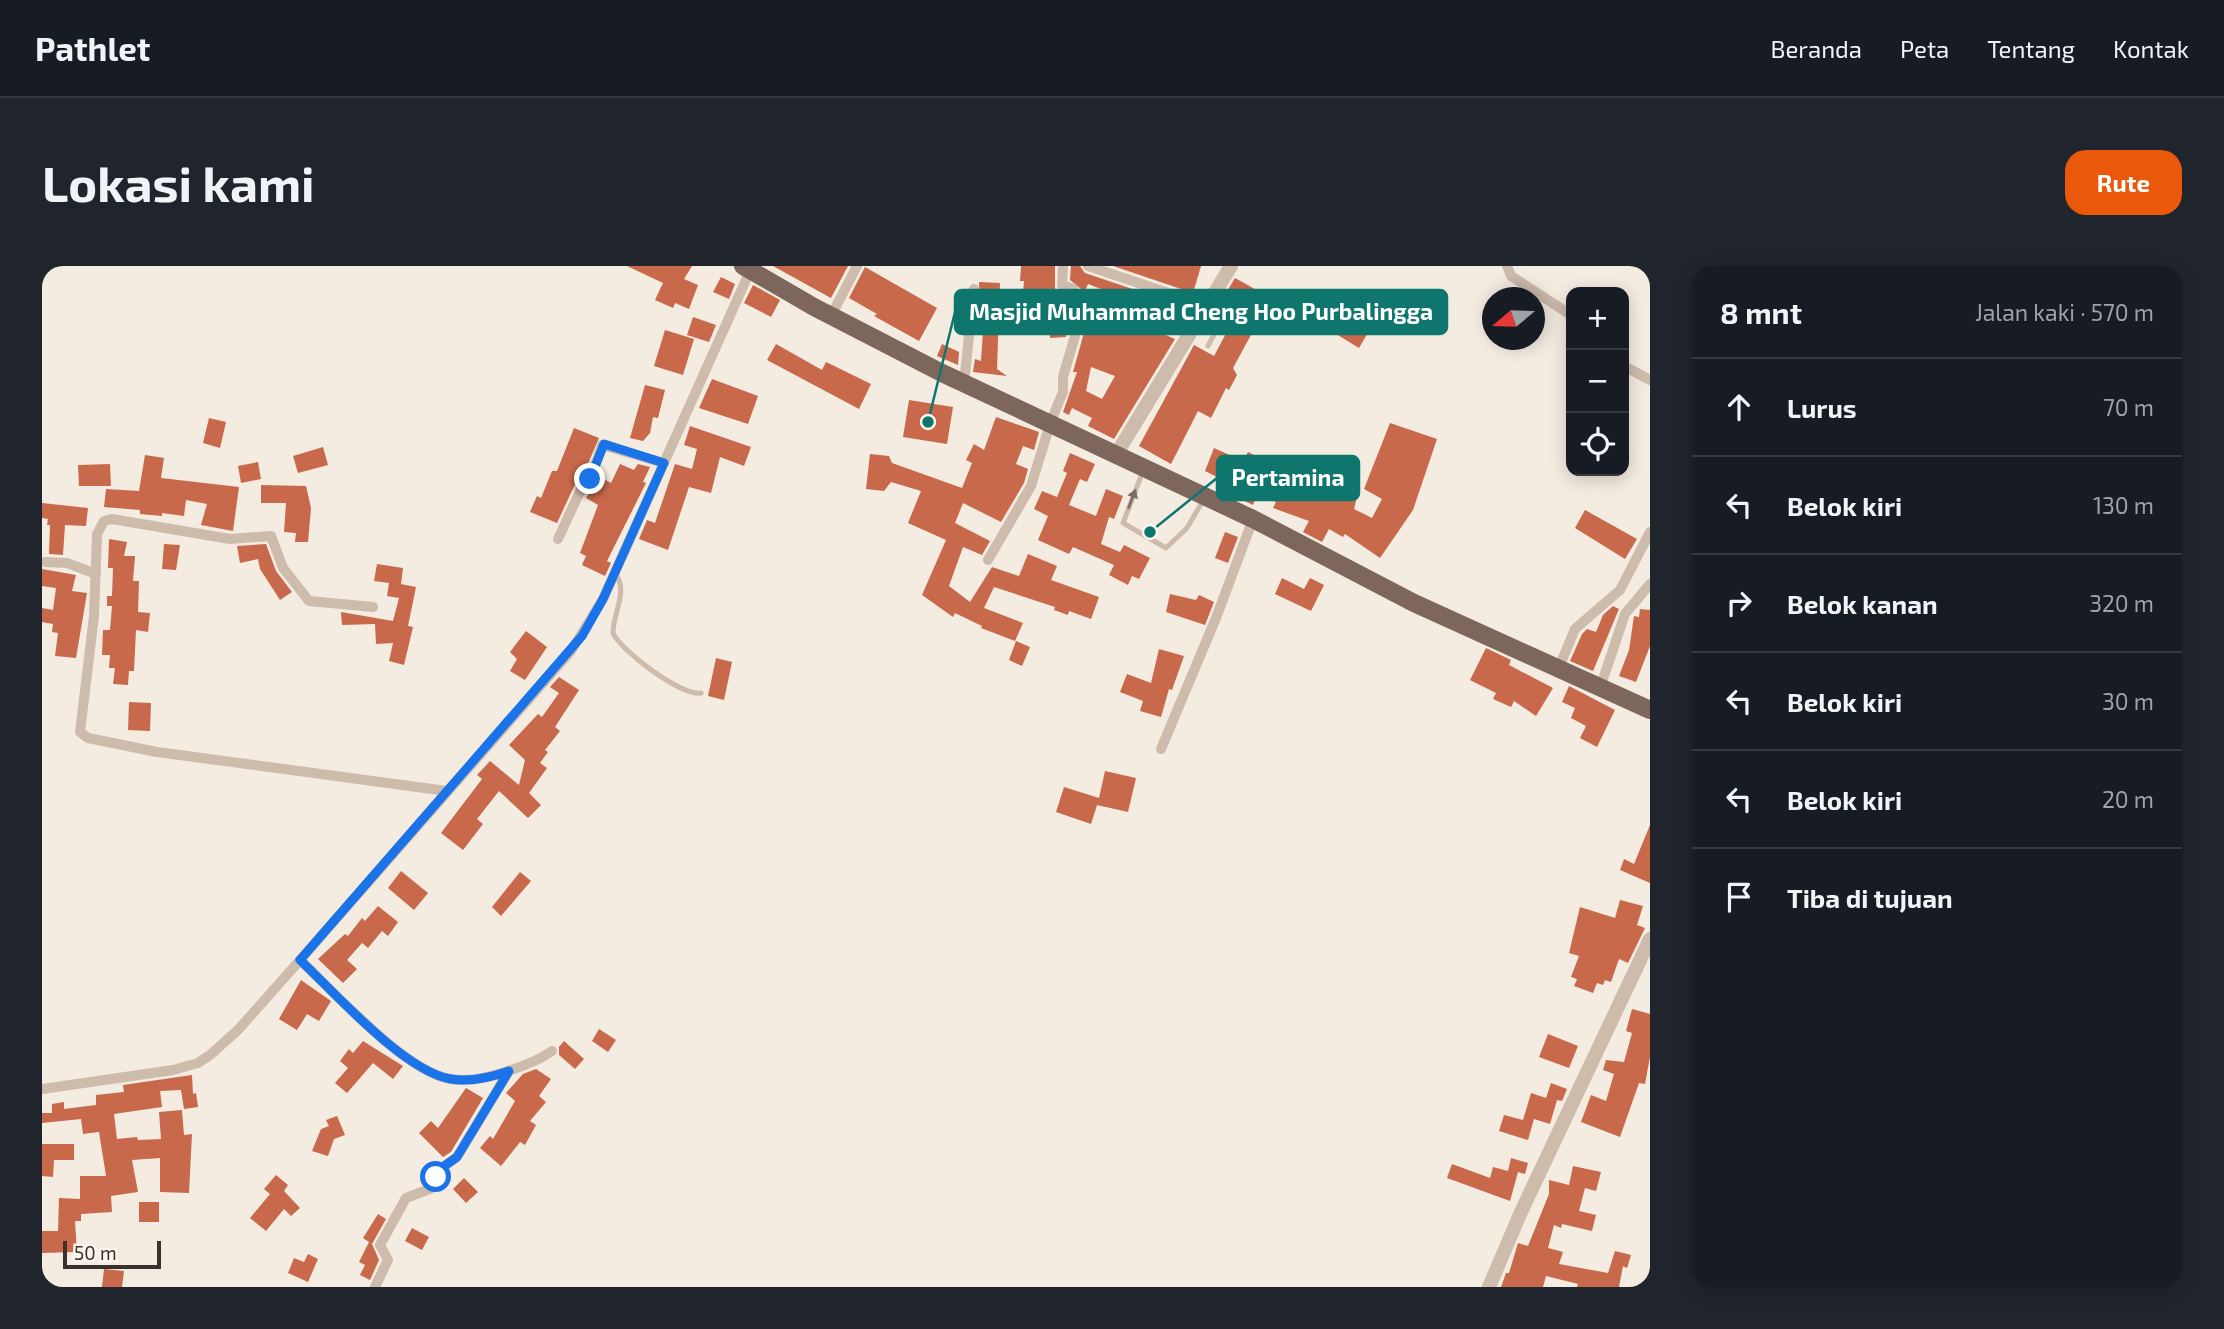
<!DOCTYPE html>
<html lang="id">
<meta charset="utf-8">
<style>
body{margin:0;font-family:"Exo 2",sans-serif;background:#20242c;color:#f1f3f6}
.controls{position:absolute;right:21px;top:21px;display:grid;overflow:hidden;border-radius:14px;box-shadow:0 4px 18px #0003}
.controls button{width:63px;height:63px;display:grid;place-items:center;padding:0;border:0;border-bottom:2px solid #363941;background:#171b24;color:#f1f3f6;font:35px sans-serif}
.compass{position:absolute;left:1440px;top:21px;width:63px;height:63px;border-radius:50%;background:#171b24;box-shadow:0 4px 18px #0003;rotate:251deg}
.scale{position:absolute;left:21px;bottom:18px;width:98px;box-sizing:border-box;padding-left:7px;border:4px solid #3b302b;border-top:0;font-size:19px;line-height:24px;white-space:nowrap;color:#3b302b;-webkit-text-stroke:5px #fbf5ee;paint-order:stroke}
.stop{position:absolute;width:21px;height:21px;margin:-16px;border:5px solid #1a73e8;border-radius:50%;background:#fff}
.stop.end{background:#1a73e8;border-color:#fff;box-shadow:0 2px 7px #0008}
.list{margin:0;padding:0;list-style:none}
h2{display:flex;justify-content:space-between;align-items:center;height:91px;margin:0;padding:0 28px;font-size:30px}
h2 small{font-size:23px;font-weight:400;color:#9ea1a6}
.list li{display:grid;grid-template-columns:46px 1fr auto;gap:21px;align-items:center;box-sizing:border-box;height:98px;padding:0 28px;border-top:2px solid #363941}
.list b{display:block;font-size:26px;white-space:nowrap}
.list em{font-size:23px;font-style:normal;color:#9ea1a6}
.icon{flex:none;width:38px;height:38px;fill:none;stroke:currentColor;stroke-width:2;stroke-linecap:round;stroke-linejoin:round}
.map{position:relative;flex:none;width:1608px;height:1021px;overflow:hidden;border-radius:21px}
header{display:flex;align-items:center;gap:42px;box-sizing:border-box;height:98px;padding:0 35px;background:#171b24;border-bottom:2px solid #363941}
header strong{font-size:33px}
nav{display:flex;gap:38px;margin-inline-start:auto;font-size:24px}
.intro{display:flex;align-items:center;justify-content:space-between;box-sizing:border-box;height:168px;padding:0 42px}
h1{margin:0;font-size:49px}
.button{padding:18px 32px;border-radius:21px;background:#ea580c;color:#fff;font-size:24px;font-weight:700}
main{display:flex;gap:42px;padding:0 42px}
aside{flex:1;background:#171b24;border-radius:21px;box-shadow:0 4px 18px #0003}
.map>svg:first-child{display:block}
.building{fill:#c8694b;fill-rule:evenodd}
.lines{fill:none;stroke-linecap:round;stroke-linejoin:round}
.service{stroke:#cdbbac;stroke-width:5}
.minor{stroke:#cdbbac;stroke-width:10}
.tertiary{stroke:#cdbbac;stroke-width:14}
.primary{stroke:#7d675c;stroke-width:18}
.oneway{fill:#7d6f65}
.route{stroke:#1a73e8;stroke-width:9}
.leader{fill:none;stroke:#0f766e;stroke-width:2.5}
.callout-dot{fill:#0f766e;stroke:#fbf5ee;stroke-width:2.5}
.callout{fill:#0f766e;stroke:#0f766e;stroke-width:2.5}
.callout-label{font-size:23px;text-anchor:middle;font-weight:bold;fill:#fff}
</style>
<header>
<strong>Pathlet</strong>
<nav><a>Beranda</a><a>Peta</a><a>Tentang</a><a>Kontak</a></nav>
</header>
<div class="intro"><h1>Lokasi kami</h1><a class="button">Rute</a></div>
<main>
<div class="map">
<svg width="1608" height="1021" viewBox="0 0 1608 1021">
<rect width="100%" height="100%" fill="#f4ebe1"/>
<!-- building -->
<g class="building">
<polygon points="585,0 650,0 642,13 656,19 647,43 633,37 631,42 613,34 621,17"/>
<polygon points="731,0 806,0 789,32"/>
<polygon points="979,0 1013,0 1013,23 1023,29 1024,71 1008,72 1006,41 980,39 982,15 978,15"/>
<path d="M1029,0h9l5,7 104,35 -5,13 -96,-37 -6,15 93,40 -61,100 -26,-13 4,-8 -20,-10 -3,7 -6,-3 14,-40h-4l10,-36 -2,-47 -11,-9zM1049,101l24,9 -13,23 -16,-8z"/>
<polygon points="1071,0 1159,0 1151,27"/>
<polygon points="823,1 895,42 877,75 832,50 835,48 807,32"/>
<polygon points="679,11 693,18 687,33 671,26"/>
<polygon points="1193,12 1229,32 1191,102 1195,109 1187,124 1184,122 1169,152 1156,145 1129,198 1097,180 1152,79 1172,90 1197,43 1181,32"/>
<polygon points="937,16 958,17 955,103 965,110 931,106 933,93 939,95 942,49 938,49"/>
<polygon points="711,19 738,34 729,51 702,37"/>
<polygon points="1288,39 1328,63 1317,82 1268,52 1273,41 1283,47"/>
<polygon points="651,51 674,59 667,76 645,69"/>
<polygon points="623,64 652,73 641,109 612,100"/>
<polygon points="734,78 780,104 784,96 829,118 817,143 725,94"/>
<polygon points="900,78 917,86 916,99 895,90"/>
<polygon points="670,113 716,130 706,158 657,142"/>
<polygon points="603,119 623,124 616,152 611,151 608,167 601,175 588,172"/>
<polygon points="867,134 911,141 905,178 861,171"/>
<polygon points="954,151 997,166 992,184 981,180 974,198 986,203 982,217 959,256 921,237 913,257 948,275 940,289 921,281 907,320 928,336 950,301 977,310 986,288 1015,300 1009,314 1057,331 1049,353 1027,345 1026,349 1012,344 1013,341 952,321 942,342 981,357 973,375 939,362 940,360 913,347 911,351 880,329 904,274 866,257 879,225 849,216 842,225 824,223 828,188 847,190 850,197 920,222 930,197 924,194 932,178 942,184"/>
<polygon points="167,152 184,156 178,182 161,177"/>
<polygon points="1348,157 1395,173 1371,244 1338,292 1303,268 1301,271 1287,263 1280,276 1261,266 1267,255 1231,242 1234,236 1215,228 1211,239 1187,228 1191,219 1163,205 1172,182 1201,195 1206,186 1226,196 1219,212 1240,222 1242,215 1258,222 1262,212 1302,231 1307,222 1316,227 1312,243 1330,252 1340,233 1322,223"/>
<polygon points="648,160 709,181 702,200 678,191 669,227 647,221 626,284 597,273 605,254 613,257 633,198 650,203 655,183 642,179"/>
<polygon points="532,162 557,172 542,207 534,216 515,257 488,246 495,230 499,232 510,205 515,205"/>
<polygon points="281,181 286,199 256,207 251,190"/>
<polygon points="1028,187 1053,198 1045,216 1038,213 1027,239 1054,250 1064,223 1081,230 1072,253 1067,251 1059,278 1078,286 1082,279 1108,292 1097,313 1090,310 1086,319 1067,309 1072,299 1031,281 1027,288 996,274 1006,250 992,243 1000,225 1015,231 1025,207 1021,205"/>
<polygon points="103,189 122,192 119,212 197,221 191,265 159,259 165,238 144,234 142,250 120,247 120,250 98,248 98,244 62,241 64,223 97,225"/>
<polygon points="216,196 219,213 199,217 196,200"/>
<polygon points="68,198 69,220 37,220 36,199"/>
<polygon points="578,198 592,204 596,198 608,201 601,216 604,217 565,295 569,297 563,310 540,299 544,290 538,287 556,239 544,232 558,211 569,217"/>
<polygon points="219,219 264,220 269,242 266,276 253,276 254,267 242,266 244,237 219,237"/>
<polygon points="0,237 46,242 44,260 23,259 21,289 7,288 8,259 5,259 6,253 0,252"/>
<polygon points="1543,244 1595,273 1583,293 1533,262"/>
<polygon points="1183,266 1196,271 1186,297 1173,292"/>
<polygon points="67,273 85,276 82,290 93,290 91,315 97,315 96,346 108,347 106,366 94,364 92,405 87,405 86,419 71,418 73,402 67,402 68,389 60,389 61,364 68,364 70,340 65,340 65,330 70,330 71,302 66,302"/>
<polygon points="122,278 138,279 134,304 120,303"/>
<polygon points="224,278 234,305 250,326 238,334 218,303 216,293 198,297 195,280"/>
<polygon points="335,298 361,302 359,318 374,321 366,360 371,361 362,399 347,395 351,377 334,378 333,358 300,359 299,346 351,355 357,332 345,330 347,317 332,315"/>
<polygon points="0,303 34,309 30,325 45,327 34,392 13,390 16,367 10,366 11,358 0,356 0,342 11,344 14,322 0,320"/>
<polygon points="1240,312 1262,323 1268,312 1282,319 1269,345 1233,328"/>
<polygon points="1128,328 1154,334 1157,329 1172,336 1163,359 1124,346"/>
<polygon points="1571,340 1577,343 1551,405 1528,395 1540,368 1545,363 1554,366 1561,349"/>
<polygon points="1598,343 1608,344 1608,380 1594,416 1577,410 1587,384 1592,350 1597,351"/>
<polygon points="484,365 505,381 483,414 468,405 475,393 468,386"/>
<polygon points="974,375 988,381 980,400 967,394"/>
<polygon points="1444,382 1469,394 1467,399 1511,422 1494,450 1472,435 1469,441 1451,433 1454,427 1428,414"/>
<polygon points="1117,383 1142,390 1130,424 1127,423 1119,451 1098,445 1101,435 1078,426 1085,408 1109,417"/>
<polygon points="674,392 690,396 682,434 666,430"/>
<polygon points="517,411 537,424 513,461 518,465 503,484 506,486 498,497 505,502 487,527 499,539 486,552 457,525 435,553 441,558 421,584 399,567 440,513 435,509 448,495 477,519 483,494 467,479 496,448 500,451 517,427 508,421"/>
<polygon points="1527,420 1573,444 1555,481 1538,472 1544,460 1529,452 1533,442 1520,436"/>
<polygon points="87,436 109,437 108,465 86,464"/>
<polygon points="1063,505 1094,512 1086,546 1055,539 1056,536 1049,558 1014,546 1022,521 1057,532"/>
<polygon points="1608,559 1608,617 1578,604 1582,593 1592,598"/>
<polygon points="359,605 386,627 372,644 346,622"/>
<polygon points="478,606 489,615 459,650 450,641"/>
<polygon points="1578,634 1601,640 1595,659 1603,662 1586,697 1577,693 1569,716 1563,714 1561,719 1555,717 1551,727 1532,720 1535,713 1529,711 1537,690 1527,687 1538,641 1573,652"/>
<polygon points="336,640 356,656 346,670 340,665 326,682 320,677 305,694 315,703 301,717 276,693 303,668 306,670 320,652 323,655"/>
<polygon points="259,714 289,735 277,755 265,748 255,764 237,753"/>
<polygon points="1590,743 1608,748 1608,791 1603,818 1597,817 1578,871 1539,856 1549,829 1564,835 1572,808 1561,804 1564,794 1582,796 1590,767 1584,765"/>
<polygon points="557,763 574,774 566,786 550,775"/>
<polygon points="1506,768 1536,780 1527,802 1497,791"/>
<polygon points="321,775 361,800 351,813 331,797 305,827 293,817 306,802 298,795 307,783 311,787"/>
<polygon points="522,775 542,793 533,803 517,789 517,781"/>
<polygon points="494,803 509,813 497,830 504,836 488,855 494,859 483,879 478,876 459,900 438,882 448,870 451,873 473,835 464,827 481,808"/>
<polygon points="150,809 151,828 154,827 156,841 142,843 139,824 118,825 120,841 72,848 75,873 95,871 96,874 119,873 117,846 140,844 142,869 150,868 147,927 118,926 118,892 90,894 96,926 69,930 70,946 39,948 39,955 33,955 35,986 0,987 0,965 16,965 17,932 38,933 38,910 64,910 57,866 41,868 39,853 0,857 0,847 10,847 10,838 22,836 22,843 54,839 54,829 82,826 81,819"/>
<polygon points="1509,817 1525,823 1520,835 1515,834 1508,858 1492,853 1486,874 1457,865 1462,849 1481,854 1489,827 1504,832"/>
<polygon points="424,822 441,832 409,886 401,891 377,867 389,855 396,862"/>
<polygon points="295,850 303,869 292,873 286,890 270,885 279,863 287,860 284,854"/>
<polygon points="0,878 32,878 32,894 12,894 11,911 0,910"/>
<polygon points="1469,892 1486,897 1483,908 1476,906 1468,935 1405,912 1410,898 1448,912 1451,901 1466,905"/>
<polygon points="1531,900 1559,906 1554,925 1543,922 1537,945 1554,949 1550,965 1520,958 1519,962 1512,959 1506,982 1521,986 1517,998 1566,1007 1573,985 1589,989 1585,1002 1581,1000 1577,1021 1535,1021 1536,1018 1504,1010 1501,1021 1459,1021 1464,1007 1467,1007 1476,977 1486,980 1507,928 1507,914 1527,919"/>
<polygon points="234,909 246,919 242,925 258,942 249,950 242,943 224,965 208,952 228,928 222,923"/>
<polygon points="422,912 436,926 424,937 411,923"/>
<rect x="97" y="936" width="20" height="20"/>
<polygon points="336,948 344,953 330,978 337,994 328,1014 318,1009 323,999 317,996 327,976 321,972"/>
<polygon points="370,962 387,971 380,984 363,975"/>
<polygon points="266,988 276,993 266,1016 246,1007 252,992 262,996"/>
<polygon points="62,1003 82,1005 80,1021 60,1021"/>
</g>
<g class="lines">
<!-- service -->
<g class="service">
<polyline points="1166,80 1184,46 1182,39 1170,32"/>
<polyline points="1101,205 1081,257 1124,282 1145,262 1162,233"/>
<path d="M573,307c14,18 -2,39 -2,60 8,18 68,63 88,60"/>
</g>
<!-- minor -->
<g class="minor">
<polyline points="1046,0 1165,40"/>
<polyline points="1465,0 1469,10 1529,49"/>
<polyline points="789,50 815,0"/>
<polyline points="1582,100 1608,114"/>
<polyline points="922,117 932,23"/>
<polyline points="516,273 541,219 549,212 560,179 622,197"/>
<polyline points="946,294 989,220 1009,155 1021,126 1021,111 1033,70 1031,23 1020,19 1021,0"/>
<polyline points="3,296 25,297 54,308"/>
<polyline points="331,341 267,335 241,302 229,270 188,273 70,253 62,255 55,268 52,350 38,466 46,472 115,486 405,525"/>
<polyline points="1516,404 1533,363 1578,324 1608,266"/>
<polyline points="1558,422 1583,348 1608,318"/>
<polyline points="1119,483 1174,352 1211,253"/>
<path d="M258,694c35,33 105,111 150,119 19,3 41,-2 58,-8 16,-5 30,-10 44,-20"/>
<polyline points="0,823 131,804 156,797 168,789 196,764 258,694 529,385 561,333 708,5"/>
<polyline points="333,1021 346,994 338,979 364,932 390,922 395,905 415,891 467,805"/>
</g>
<!-- tertiary -->
<g class="tertiary">
<polyline points="1075,187 1189,0"/>
<polyline points="1447,1021 1479,946 1608,673"/>
</g>
<!-- primary -->
<polyline class="primary" points="701,0 772,41 900,107 1211,253 1372,337 1608,444"/>
</g>
<!-- one-way arrows -->
<defs><path id="oneway-solid" d="M-6-.8H1V-3.2L6.5 0L1 3.2V.8H-6Z" transform="scale(1.75)"/></defs>
<use class="oneway" href="#oneway-solid" transform="translate(1090 233) rotate(-69)"/>
<g class="lines">
<!-- route -->
<path class="route" d="M394,911l3,-7 18,-13 52,-86c-17,6 -39,11 -58,8 -46,-7 -116,-86 -151,-119l282,-324 21,-37 61,-136 -60,-19 -14,35"/>
</g>
<!-- callouts -->
<path class="leader" d="M886 156L913 46M1108 266L1175 212"/>
<g class="callout-dot">
<circle cx="886" cy="156" r="7"/>
<circle cx="1108" cy="266" r="7"/>
</g>
<g class="callout">
<rect x="913" y="24" width="492" height="44" rx="7"/>
<rect x="1175" y="190" width="142" height="44" rx="7"/>
</g>
<g class="callout-label">
<text x="1159" y="54">Masjid Muhammad Cheng Hoo Purbalingga</text>
<text x="1246" y="220">Pertamina</text>
</g>
</svg>
<div class="controls">
<button>+</button>
<button>−</button>
<button><svg class="icon" aria-label="locate" viewBox="0 0 24 24"><circle cx="12" cy="12" r="6"/><path d="M12 2v4M12 18v4M2 12h4M18 12h4"/></svg></button>
</div>
<svg class="compass" viewBox="-18 -18 36 36"><path d="M0-13l5 13h-10z" fill="#e53935"/><path d="M0 13l5-13h-10z" fill="#9ea1a6"/></svg>
<div class="scale">50 m</div>
<div class="stop" style="left:394px;top:911px"></div>
<div class="stop end" style="left:548px;top:213px"></div>
</div>
<aside>
<h2>8 mnt<small>Jalan kaki · 570 m</small></h2>
<ul class="list">
<li><svg class="icon" aria-label="ahead" viewBox="0 0 24 24"><path d="M12 20V5M6 11l6-6 6 6"/></svg><div><b>Lurus</b></div><em>70 m</em></li>
<li><svg class="icon" aria-label="left" viewBox="0 0 24 24"><path d="M17 20v-9H6M10 6l-5 5 5 5"/></svg><div><b>Belok kiri</b></div><em>130 m</em></li>
<li><svg class="icon" aria-label="right" viewBox="0 0 24 24"><path d="M7 20v-9h11M14 6l5 5-5 5"/></svg><div><b>Belok kanan</b></div><em>320 m</em></li>
<li><svg class="icon" aria-label="left" viewBox="0 0 24 24"><path d="M17 20v-9H6M10 6l-5 5 5 5"/></svg><div><b>Belok kiri</b></div><em>30 m</em></li>
<li><svg class="icon" aria-label="left" viewBox="0 0 24 24"><path d="M17 20v-9H6M10 6l-5 5 5 5"/></svg><div><b>Belok kiri</b></div><em>20 m</em></li>
<li><svg class="icon" aria-label="arrive" viewBox="0 0 24 24"><path d="M6 21V4h12l-3 4 3 4H6"/></svg><div><b>Tiba di tujuan</b></div></li>
</ul>
</aside>
</main>
